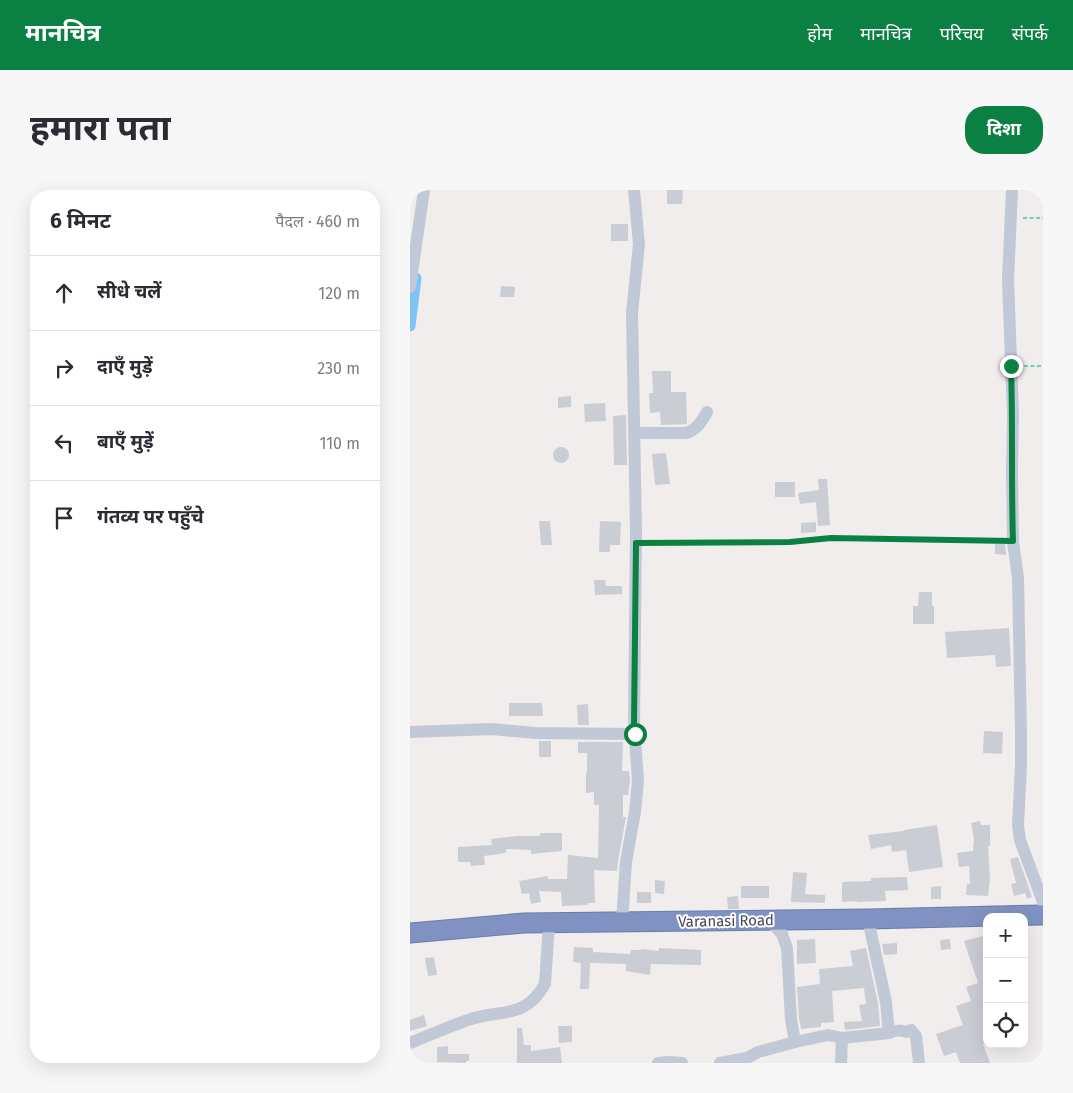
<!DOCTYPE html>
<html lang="hi">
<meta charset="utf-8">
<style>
body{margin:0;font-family:"Fira Sans","Noto Sans Devanagari",sans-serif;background:#f7f7f7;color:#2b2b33}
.controls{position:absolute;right:15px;bottom:15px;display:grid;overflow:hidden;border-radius:10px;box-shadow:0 5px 20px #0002}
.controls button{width:45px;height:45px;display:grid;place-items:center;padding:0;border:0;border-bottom:1px solid #e1e1e2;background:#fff;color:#2b2b33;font:25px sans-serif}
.stop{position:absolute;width:15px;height:15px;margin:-11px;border:4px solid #0b8043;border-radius:50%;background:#fff}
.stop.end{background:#0b8043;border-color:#fff;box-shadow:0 1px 5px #0008}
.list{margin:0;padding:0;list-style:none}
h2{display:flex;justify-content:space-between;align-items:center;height:65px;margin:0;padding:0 20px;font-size:21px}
h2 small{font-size:16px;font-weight:400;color:#7c7c81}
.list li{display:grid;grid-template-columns:32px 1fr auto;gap:15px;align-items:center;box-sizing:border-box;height:75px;padding:0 20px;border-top:1px solid #e1e1e2}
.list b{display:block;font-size:19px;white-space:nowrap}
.list em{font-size:16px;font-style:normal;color:#7c7c81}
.icon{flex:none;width:28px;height:28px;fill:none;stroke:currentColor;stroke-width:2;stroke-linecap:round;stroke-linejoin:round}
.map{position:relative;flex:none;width:633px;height:873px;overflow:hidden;border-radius:20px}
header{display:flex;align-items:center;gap:30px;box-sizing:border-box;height:70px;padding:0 25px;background:#0b8043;color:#fff}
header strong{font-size:24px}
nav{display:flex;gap:28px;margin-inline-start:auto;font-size:18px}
.intro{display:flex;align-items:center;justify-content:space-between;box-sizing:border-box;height:120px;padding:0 30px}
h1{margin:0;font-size:35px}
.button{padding:12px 22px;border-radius:20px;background:#0b8043;color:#fff;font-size:18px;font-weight:700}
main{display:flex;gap:30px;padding:0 30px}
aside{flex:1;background:#fff;border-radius:20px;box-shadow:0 5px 20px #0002}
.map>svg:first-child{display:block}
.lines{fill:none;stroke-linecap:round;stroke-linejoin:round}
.canal{stroke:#7fc4f3;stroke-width:11}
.building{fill:#cbcdd5}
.highway-casing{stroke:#6a7dac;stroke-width:21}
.path{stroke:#6bd3b4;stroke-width:2;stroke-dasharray:4 2.5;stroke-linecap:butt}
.minor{stroke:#c1c8d6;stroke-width:12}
.highway{stroke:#7f92c1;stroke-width:19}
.route{stroke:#0b8043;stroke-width:6}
.labels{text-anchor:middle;stroke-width:4;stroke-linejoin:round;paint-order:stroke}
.street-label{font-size:15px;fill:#434b5b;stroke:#fff}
</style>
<header>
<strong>मानचित्र</strong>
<nav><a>होम</a><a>मानचित्र</a><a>परिचय</a><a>संपर्क</a></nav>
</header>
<div class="intro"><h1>हमारा पता</h1><a class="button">दिशा</a></div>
<main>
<aside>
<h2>6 मिनट<small>पैदल · 460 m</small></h2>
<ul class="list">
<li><svg class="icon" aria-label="ahead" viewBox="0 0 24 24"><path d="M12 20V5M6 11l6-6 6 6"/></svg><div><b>सीधे चलें</b></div><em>120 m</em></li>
<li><svg class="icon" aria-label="right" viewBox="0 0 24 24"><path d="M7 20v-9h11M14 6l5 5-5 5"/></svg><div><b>दाएँ मुड़ें</b></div><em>230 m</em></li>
<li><svg class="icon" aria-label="left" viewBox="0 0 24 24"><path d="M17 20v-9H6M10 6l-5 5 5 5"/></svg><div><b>बाएँ मुड़ें</b></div><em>110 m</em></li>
<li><svg class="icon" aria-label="arrive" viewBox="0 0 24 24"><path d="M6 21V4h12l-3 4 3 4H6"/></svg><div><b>गंतव्य पर पहुँचे</b></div></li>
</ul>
</aside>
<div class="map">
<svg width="633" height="873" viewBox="0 0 633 873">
<rect width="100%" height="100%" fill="#f0edec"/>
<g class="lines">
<!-- canal -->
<polyline class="canal" points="0,136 6,88"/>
</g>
<!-- building -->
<g class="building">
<polygon points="257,0 273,0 272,14 257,14"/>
<rect x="201" y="34" width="17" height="17"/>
<polygon points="91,96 105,97 104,107 90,107"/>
<polygon points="242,181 261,181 261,202 276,202 277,234 251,235 250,222 240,223 239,203 243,203"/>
<polygon points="161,206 161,217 148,218 148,207"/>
<polygon points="195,213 196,231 175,232 174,214"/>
<polygon points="216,225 217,275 204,275 203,226"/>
<circle cx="151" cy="265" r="8"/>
<polygon points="256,263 260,294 245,295 242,264"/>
<polygon points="408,289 417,289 420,335 408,336 406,312 390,314 388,303 409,300"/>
<rect x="365" y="292" width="20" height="15"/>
<polygon points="129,331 140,331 142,355 131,355"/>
<polygon points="190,331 211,332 210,355 200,355 200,362 189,362"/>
<polygon points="406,332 406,342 391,343 391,333"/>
<polygon points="585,354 595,354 596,365 585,364"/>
<polygon points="184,390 195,390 196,396 212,396 212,404 185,405"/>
<polygon points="509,402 522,402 522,416 524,416 524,434 503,434 503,416 508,416"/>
<polygon points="599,438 601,476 586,477 585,465 537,468 535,442"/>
<polygon points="99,513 132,513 133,526 99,526"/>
<polygon points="178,514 179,535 168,535 167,515"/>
<polygon points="574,541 593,542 592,564 573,563"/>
<rect x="129" y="551" width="12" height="16"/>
<polygon points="168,552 213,552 212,581 219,581 220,591 218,605 213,605 213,627 216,627 208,671 207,681 184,680 185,713 178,713 178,715 152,716 151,702 129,701 131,712 121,714 119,703 112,704 109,691 138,686 138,689 157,689 158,665 188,668 189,615 184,615 184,602 176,603 176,583 177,583 177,563 168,563"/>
<polygon points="570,631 571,635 580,635 580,656 578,656 580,689 578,706 556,705 557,694 560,694 559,676 549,677 547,663 563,661 564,649 561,633"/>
<polygon points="527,635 533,677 499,682 496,660 482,662 481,655 461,659 458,645 494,641 494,640"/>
<polygon points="130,643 152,643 152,661 121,664 121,660 96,659 96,663 74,666 75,675 61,676 60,672 48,672 48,657 82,655 81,649 107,646 130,646"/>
<polygon points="608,667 622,707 617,709 615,703 604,706 601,694 606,693 600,669"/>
<polygon points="383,682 397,683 395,704 415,705 415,713 381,712"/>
<polygon points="497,687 498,700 475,701 476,711 447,712 447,711 432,712 432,692 461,691 461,688"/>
<polygon points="245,690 255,691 254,704 245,703"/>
<rect x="331" y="696" width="28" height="12"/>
<polygon points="531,696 531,709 521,709 521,697"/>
<rect x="227" y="702" width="14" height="11"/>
<polygon points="328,706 329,719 318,719 317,707"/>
<polygon points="573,746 577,758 577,853 573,854 580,873 550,873 546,862 534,866 526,844 553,835 546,816 561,811 556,797 568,793 554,751"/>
<polygon points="405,749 406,773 387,774 387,750"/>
<polygon points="540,749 541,759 531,760 530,750"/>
<polygon points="487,753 487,764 474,765 472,754"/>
<polygon points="164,757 183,758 183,762 220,764 221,760 231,760 231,759 249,761 249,758 291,760 291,775 241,774 240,785 216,781 216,774 182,773 180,773 179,799 170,799 171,773 163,772"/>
<polygon points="456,758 468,813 470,836 435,840 434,832 452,831 449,815 456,814 454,798 422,801 424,832 411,833 411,837 391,839 389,828 387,797 410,794 409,779 443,776 440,761"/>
<polygon points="24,767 27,785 18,786 15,768"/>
<polygon points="14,825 17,836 0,841 0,830"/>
<polygon points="148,836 162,836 162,852 149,853"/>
<polygon points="107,838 112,838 114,855 121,855 121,861 150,857 152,873 107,873"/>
<polygon points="38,856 38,864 59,864 59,871 56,871 56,873 27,872 27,857"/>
</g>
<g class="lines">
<defs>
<polyline id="highway" points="0,743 114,733 458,729 633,725"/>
</defs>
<!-- highway casing -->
<use href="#highway" class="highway-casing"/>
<!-- path -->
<g class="path">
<polyline points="613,28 633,28"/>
<polyline points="614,176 633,176"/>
<polyline points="238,353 380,352 421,348 593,351"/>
</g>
<!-- minor -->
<g class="minor">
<polyline points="602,0 598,89 603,225 602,281 603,351 608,388 611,544 611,576 608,635 610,650 633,712"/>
<polyline points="0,97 14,0"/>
<path d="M224,243h52c11,-3 16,-12 21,-21"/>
<polyline points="0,542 82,539 125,543 225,544"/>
<polyline points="458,729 476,812 479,843"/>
<polyline points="360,730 372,744 377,758 381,829 385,852"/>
<polyline points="212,732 216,672 225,622 228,591 224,535 226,341 222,123 229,54 224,0"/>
<path d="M0,853c20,-8 40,-17 61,-24 32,-10 54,0 74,-35l4,-61"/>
<polyline points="248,873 259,872 272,873"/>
<path d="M310,873l27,-5 11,-6 37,-10 33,-7 14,3 47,-5c7,-3 11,-3 18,-1l4,-2 5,6 3,27"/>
<polyline points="431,873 432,848"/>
</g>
<!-- highway -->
<use href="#highway" class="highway"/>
</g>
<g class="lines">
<!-- route -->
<path class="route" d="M225,544l-1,-9 2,-182 154,-1 41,-4 182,3c-2,-58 0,-117 -2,-175"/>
</g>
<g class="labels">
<!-- street labels -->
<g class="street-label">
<text transform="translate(316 731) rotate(-1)" y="5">Varanasi Road</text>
</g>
</g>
</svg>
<div class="controls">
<button>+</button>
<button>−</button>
<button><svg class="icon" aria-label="locate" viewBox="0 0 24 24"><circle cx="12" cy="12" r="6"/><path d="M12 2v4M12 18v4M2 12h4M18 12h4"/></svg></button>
</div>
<div class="stop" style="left:225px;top:544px"></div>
<div class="stop end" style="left:601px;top:176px"></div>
</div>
</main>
